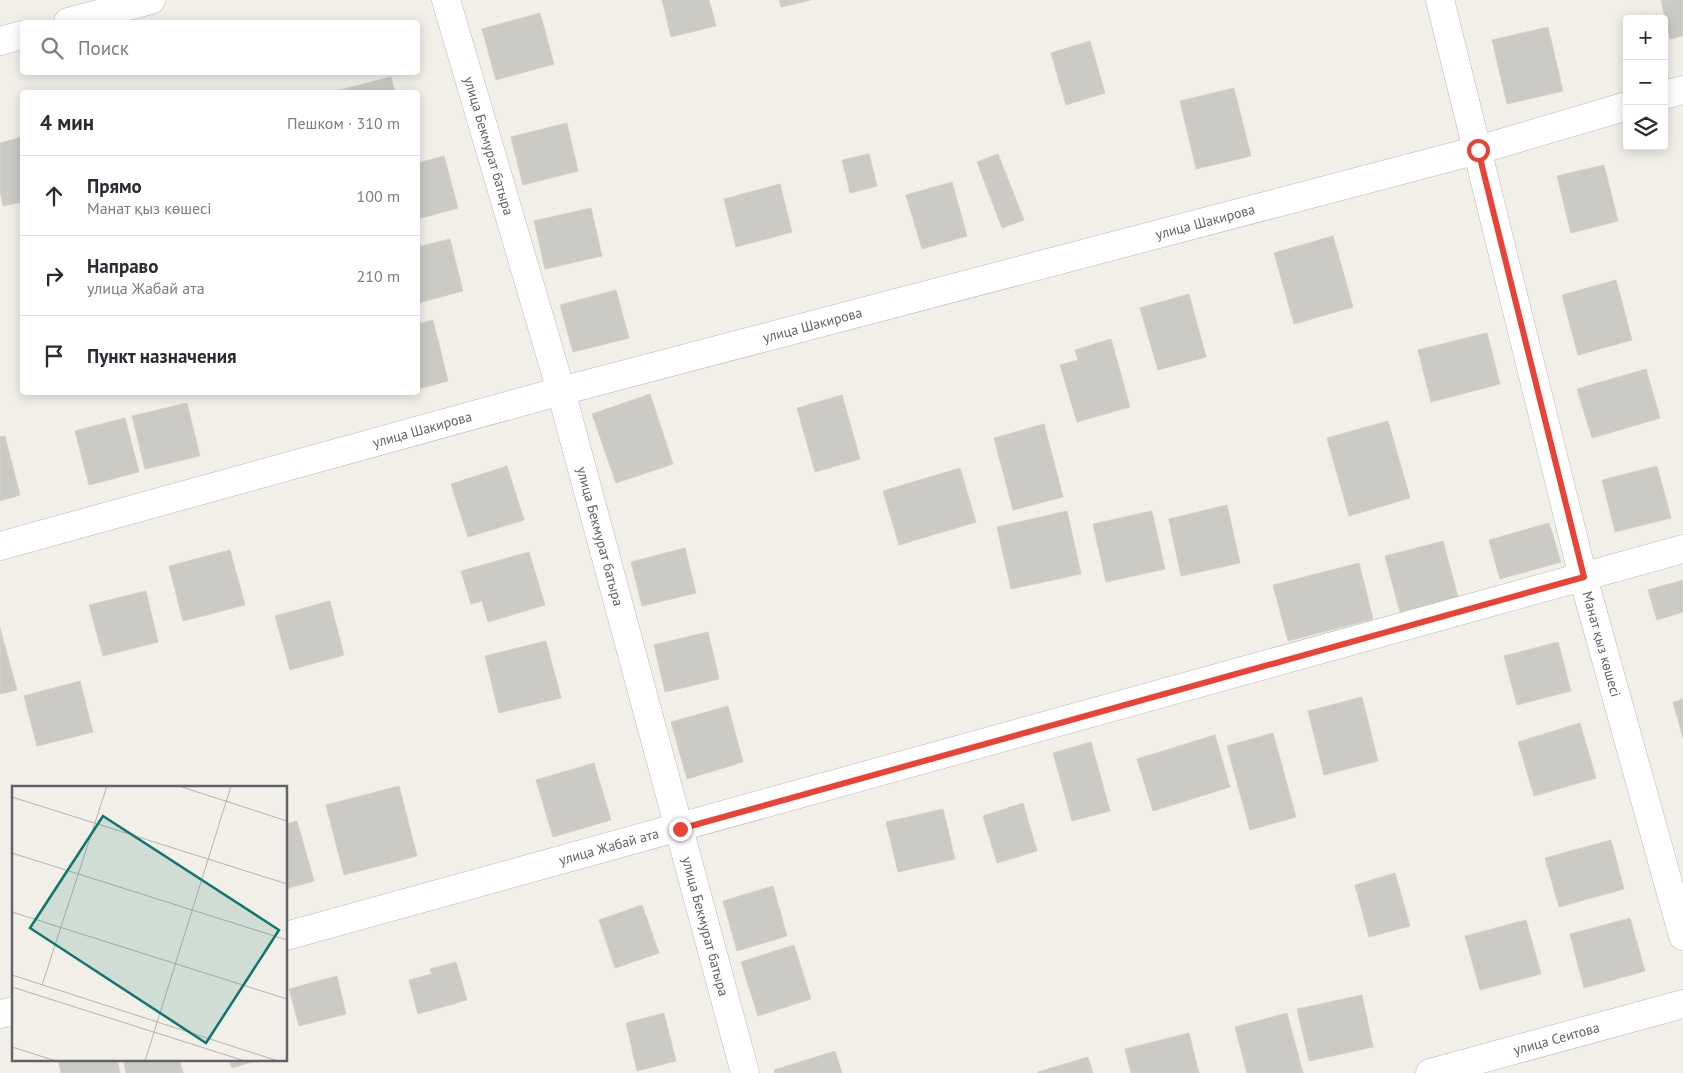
<!DOCTYPE html>
<html lang="ru">
<meta charset="utf-8">
<style>
body{margin:0;font-family:"PT Sans",sans-serif;background:#f2f2f3;color:#2b2b33}
.controls{position:absolute;right:15px;top:15px;display:grid;overflow:hidden;border-radius:5px;box-shadow:0 2px 12px #0003}
.controls button{width:45px;height:45px;display:grid;place-items:center;padding:0;border:0;border-bottom:1px solid #e1e1e2;background:#fff;color:#2b2b33;font:25px sans-serif}
.stop{position:absolute;width:15px;height:15px;margin:-11px;border:4px solid #ea4335;border-radius:50%;background:#fff}
.stop.end{background:#ea4335;border-color:#fff;box-shadow:0 1px 5px #0008}
.list{margin:0;padding:0;list-style:none}
h2{display:flex;justify-content:space-between;align-items:center;height:65px;margin:0;padding:0 20px;font-size:21px}
h2 small{font-size:16px;font-weight:400;color:#7c7c81}
.list li{display:grid;grid-template-columns:32px 1fr auto;gap:15px;align-items:center;box-sizing:border-box;height:80px;padding:0 20px;border-top:1px solid #e1e1e2}
.list b{display:block;font-size:19px;white-space:nowrap}
.list p{margin:0;font-size:16px;white-space:nowrap;color:#7c7c81}
.list em{font-size:16px;font-style:normal;color:#7c7c81}
.icon{flex:none;width:28px;height:28px;fill:none;stroke:currentColor;stroke-width:2;stroke-linecap:round;stroke-linejoin:round}
.map{position:relative;flex:none;width:1683px;height:1073px;overflow:hidden}
.search{position:absolute;background:#fff;box-shadow:0 2px 12px #0003;left:20px;top:20px;width:400px;height:55px;display:flex;align-items:center;gap:12px;box-sizing:border-box;padding:0 18px;border-radius:5px;color:#7c7c81;font-size:19px}
.panel{position:absolute;background:#fff;box-shadow:0 2px 12px #0003;left:20px;top:90px;width:400px;height:305px;border-radius:5px}
.map>svg:first-child{display:block}
.building{fill:#cccac5;stroke:#d6d1c6}
.lines{fill:none;stroke-linecap:round;stroke-linejoin:round}
.minor-casing{stroke:#b5b8bc;stroke-width:29}
.minor{stroke:#fff;stroke-width:28}
.route{stroke:#ea4335;stroke-width:6}
.labels{text-anchor:middle;stroke-width:4;stroke-linejoin:round;paint-order:stroke}
.street-label{font-size:14px;fill:#5f6368;stroke:#fff}
.inset-road{fill:none;stroke:#b3b3b1;stroke-width:1}
.view{fill:#0f766e;fill-opacity:0.15;stroke:#0f766e;stroke-width:2.5}
.inset-edge{fill:none;stroke:#5f6368;stroke-width:2.5}
</style>
<div class="map">
<svg width="1683" height="1073" viewBox="0 0 1683 1073">
<rect width="100%" height="100%" fill="#f1efe8"/>
<!-- building -->
<g class="building">
<polygon points="662,0 709,0 716,26 671,37"/>
<polygon points="779,0 811,0 781,7"/>
<polygon points="1661,0 1683,0 1683,36 1670,39"/>
<polygon points="540,13 554,64 496,80 482,29"/>
<polygon points="1548,27 1563,91 1507,104 1492,40"/>
<polygon points="1090,41 1105,93 1066,105 1051,53"/>
<polygon points="391,77 395,92 332,92"/>
<polygon points="1234,88 1251,156 1196,169 1180,101"/>
<polygon points="567,123 578,171 523,185 511,137"/>
<polygon points="22,137 22,202 3,206 0,191 0,143"/>
<polygon points="869,154 877,186 850,193 842,160"/>
<polygon points="998,154 1024,220 1002,228 977,162"/>
<polygon points="444,156 458,208 418,219 418,163"/>
<polygon points="1604,165 1618,221 1571,233 1557,176"/>
<polygon points="952,182 967,236 922,249 906,195"/>
<polygon points="780,184 792,232 736,247 724,199"/>
<polygon points="591,208 602,256 545,269 534,221"/>
<polygon points="1333,236 1353,307 1294,324 1274,253"/>
<polygon points="450,239 463,291 418,303 418,247"/>
<polygon points="1616,280 1632,340 1578,355 1562,295"/>
<polygon points="616,290 629,338 573,352 560,305"/>
<polygon points="1189,294 1206,357 1158,370 1140,308"/>
<polygon points="433,320 448,381 418,389 418,324"/>
<polygon points="1487,333 1500,384 1431,402 1418,350"/>
<polygon points="1111,339 1130,407 1077,422 1060,365 1078,360 1075,350"/>
<polygon points="1646,369 1660,418 1592,438 1577,389"/>
<polygon points="650,394 673,464 616,483 592,414"/>
<polygon points="842,395 860,459 815,472 797,408"/>
<polygon points="187,403 200,456 145,469 132,416"/>
<polygon points="125,418 139,472 89,485 75,431"/>
<polygon points="1388,421 1410,498 1349,516 1327,438"/>
<polygon points="1044,424 1063,497 1013,510 994,438"/>
<polygon points="5,436 20,495 0,501 0,437"/>
<polygon points="507,466 524,520 468,537 451,484"/>
<polygon points="1657,466 1671,518 1615,532 1602,480"/>
<polygon points="960,468 976,522 899,545 883,491"/>
<polygon points="1227,505 1240,563 1181,576 1169,519"/>
<polygon points="1067,511 1081,574 1011,589 997,527"/>
<polygon points="1152,511 1165,569 1106,582 1093,524"/>
<polygon points="1549,523 1561,562 1500,579 1489,540"/>
<polygon points="1443,541 1458,597 1400,612 1385,556"/>
<polygon points="685,548 696,593 642,606 631,562"/>
<polygon points="230,550 245,605 183,621 169,566"/>
<polygon points="529,552 545,605 488,622 482,601 471,604 461,571"/>
<polygon points="1359,563 1373,619 1288,641 1273,585"/>
<polygon points="1683,580 1683,612 1657,620 1648,590"/>
<polygon points="146,591 158,642 103,656 89,605"/>
<polygon points="330,601 344,655 290,670 275,616"/>
<polygon points="0,628 17,690 0,694"/>
<polygon points="708,632 719,679 665,692 654,645"/>
<polygon points="546,641 561,698 499,713 485,656"/>
<polygon points="1558,642 1571,691 1517,705 1504,656"/>
<polygon points="80,681 93,732 37,746 24,696"/>
<polygon points="1362,697 1378,761 1324,775 1308,711"/>
<polygon points="1683,699 1683,738 1673,702"/>
<polygon points="728,706 743,762 687,779 671,722"/>
<polygon points="1580,723 1596,778 1534,796 1518,742"/>
<polygon points="1273,733 1296,817 1250,830 1227,746"/>
<polygon points="1215,735 1230,787 1153,811 1137,759"/>
<polygon points="1091,742 1110,811 1072,821 1053,753"/>
<polygon points="594,763 611,820 553,837 536,780"/>
<polygon points="399,786 417,856 344,875 326,805"/>
<polygon points="1023,803 1037,851 997,863 983,816"/>
<polygon points="943,809 955,859 898,872 886,822"/>
<polygon points="297,821 314,881 286,889 286,824"/>
<polygon points="1611,840 1624,889 1559,907 1545,858"/>
<polygon points="1395,873 1410,926 1369,937 1355,885"/>
<polygon points="773,886 787,936 737,951 723,901"/>
<polygon points="642,905 659,953 615,968 599,920"/>
<polygon points="1630,918 1645,971 1584,988 1570,934"/>
<polygon points="1526,920 1541,974 1480,990 1465,936"/>
<polygon points="794,945 811,999 758,1016 741,962"/>
<polygon points="456,962 467,1000 418,1014 409,980 432,974 430,969"/>
<polygon points="337,976 346,1014 299,1026 289,989"/>
<polygon points="1362,995 1373,1047 1309,1061 1297,1009"/>
<polygon points="664,1013 676,1061 637,1071 626,1023"/>
<polygon points="1287,1013 1303,1073 1247,1073 1235,1027"/>
<polygon points="1189,1033 1199,1073 1131,1073 1125,1049"/>
<polygon points="835,1051 842,1073 775,1073 774,1070"/>
<polygon points="1088,1057 1093,1073 1038,1073 1038,1072"/>
<polygon points="58,1059 117,1059 120,1073 61,1073"/>
<polygon points="123,1059 179,1059 183,1073 126,1073"/>
<polygon points="229,1059 262,1059 232,1068"/>
</g>
<g class="lines">
<defs>
<g id="minor">
<path id="s1" d="M446,0l115,391 184,682"/>
<path id="s2" d="M1440,0l143,577 100,359"/>
<polyline points="68,22 151,0"/>
<polyline points="0,41 22,35"/>
<polyline points="1664,95 1683,90"/>
<path id="s3" d="M0,546l561,-155 917,-241 149,-44"/>
<path id="s4" d="M286,936l1397,-387"/>
<polyline points="0,1014 14,1011"/>
<path id="s5" d="M1430,1073l253,-69"/>
</g>
</defs>
<!-- minor casing -->
<use href="#minor" class="minor-casing"/>
<!-- minor -->
<use href="#minor" class="minor"/>
</g>
<g class="lines">
<!-- route -->
<polyline class="route" points="680,829 1584,577 1478,150"/>
</g>
<g class="labels">
<!-- street labels -->
<g class="street-label">
<text dy="5" stroke="none"><textPath href="#s1" startOffset="152">улица Бекмурат батыра</textPath></text>
<text dy="5" stroke="none"><textPath href="#s3" startOffset="1248">улица Шакирова</textPath></text>
<text dy="5" stroke="none"><textPath href="#s3" startOffset="842">улица Шакирова</textPath></text>
<text dy="5" stroke="none"><textPath href="#s3" startOffset="438">улица Шакирова</textPath></text>
<text dy="5" stroke="none"><textPath href="#s1" startOffset="558">улица Бекмурат батыра</textPath></text>
<text dy="5" stroke="none"><textPath href="#s2" startOffset="664">Манат қыз көшесі</textPath></text>
<text dy="5" stroke="none"><textPath href="#s4" startOffset="335">улица Жабай ата</textPath></text>
<text dy="5" stroke="none"><textPath href="#s1" startOffset="962">улица Бекмурат батыра</textPath></text>
<text dy="5" stroke="none"><textPath href="#s5" startOffset="131">улица Сеитова</textPath></text>
</g>
</g>
<!-- overview -->
<g transform="translate(12 786)">
<rect width="275" height="275" fill="#f1efe8"/>
<path class="inset-road" d="M167,0l108,35M0,11l275,87M0,67l275,87M0,126l275,87M0,189l266,86M30,199l65,-199M0,201l233,74M0,261l44,14M133,275l86,-275"/>
<path class="view" d="M91,30l176,114 -73,113 -176,-115z"/>
<rect width="275" height="275" class="inset-edge"/>
</g>
</svg>
<div class="controls">
<button>+</button>
<button>−</button>
<button><svg class="icon" aria-label="layers" viewBox="0 0 24 24"><path d="M12 4l9 5-9 5-9-5zM3 14l9 5 9-5"/></svg></button>
</div>
<div class="stop" style="left:1478px;top:150px"></div>
<div class="stop end" style="left:680px;top:829px"></div>
<div class="search"><svg class="icon" aria-label="search" viewBox="0 0 24 24"><circle cx="10" cy="10" r="6"/><path d="M15 15l6 6"/></svg>Поиск</div>
<section class="panel">
<h2>4 мин<small>Пешком · 310 m</small></h2>
<ul class="list">
<li><svg class="icon" aria-label="ahead" viewBox="0 0 24 24"><path d="M12 20V5M6 11l6-6 6 6"/></svg><div><b>Прямо</b><p>Манат қыз көшесі</p></div><em>100 m</em></li>
<li><svg class="icon" aria-label="right" viewBox="0 0 24 24"><path d="M7 20v-9h11M14 6l5 5-5 5"/></svg><div><b>Направо</b><p>улица Жабай ата</p></div><em>210 m</em></li>
<li><svg class="icon" aria-label="arrive" viewBox="0 0 24 24"><path d="M6 21V4h12l-3 4 3 4H6"/></svg><div><b>Пункт назначения</b></div></li>
</ul>
</section>
</div>
